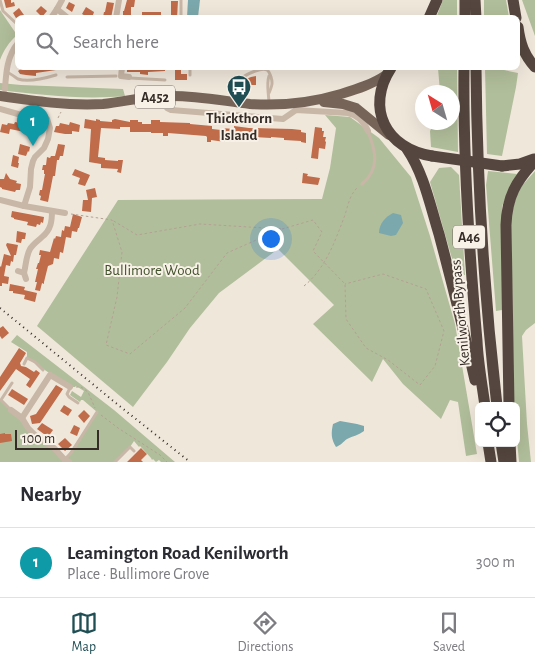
<!DOCTYPE html>
<meta charset="utf-8">
<style>
body{margin:0;font-family:"Alegreya Sans",sans-serif;background:#f2f2f3;color:#2b2b33}
.controls{position:absolute;right:15px;bottom:15px;display:grid;overflow:hidden;border-radius:8px;box-shadow:0 5px 20px #0002}
.controls button{width:45px;height:45px;display:grid;place-items:center;padding:0;border:0;border-bottom:1px solid #e1e1e2;background:#fff;color:#2b2b33;font:25px sans-serif}
.compass{position:absolute;left:415px;top:85px;width:45px;height:45px;border-radius:50%;background:#fff;box-shadow:0 5px 20px #0002;rotate:323deg}
.scale{position:absolute;left:15px;bottom:12px;width:84px;box-sizing:border-box;padding-left:5px;border:2px solid #352c27;border-top:0;font-size:14px;line-height:18px;white-space:nowrap;color:#352c27;-webkit-text-stroke:4px #f8f1e7;paint-order:stroke}
.you{position:absolute;left:270px;top:238px;width:18px;height:18px;margin:-12px;border:4px solid #fff;border-radius:50%;background:#1a73e8;box-shadow:0 0 0 8px #1a73e833}
.badge{display:grid;place-items:center;width:32px;height:32px;border-radius:50%;background:#1f4e54;color:#fff;font-size:16px;font-weight:700}
.pin{position:absolute;translate:-50% -41px;filter:drop-shadow(0 1px 2px #0008)}
.pin::after{content:'';position:absolute;top:26px;width:18px;height:15px;background:inherit;clip-path:polygon(0 0,100% 0,50% 100%)}
.list{margin:0;padding:0;list-style:none}
h2{display:flex;justify-content:space-between;align-items:center;height:65px;margin:0;padding:0 20px;font-size:21px}
h2 small{font-size:16px;font-weight:400;color:#7c7c81}
.list li{display:grid;grid-template-columns:32px 1fr auto;gap:15px;align-items:center;box-sizing:border-box;height:70px;padding:0 20px;border-top:1px solid #e1e1e2}
.list b{display:block;font-size:19px;white-space:nowrap}
.list p{margin:0;font-size:16px;white-space:nowrap;color:#7c7c81}
.list em{font-size:16px;font-style:normal;color:#7c7c81}
.icon{flex:none;width:28px;height:28px;fill:none;stroke:currentColor;stroke-width:2;stroke-linecap:round;stroke-linejoin:round}
.map{position:relative;flex:none;width:535px;height:462px;overflow:hidden}
.search{position:absolute;background:#fff;box-shadow:0 5px 20px #0002;left:15px;right:15px;top:15px;height:55px;display:flex;align-items:center;gap:12px;box-sizing:border-box;padding:0 18px;border-radius:8px;color:#7c7c81;font-size:19px}
.sheet{height:135px;background:#fff}
nav{display:flex;justify-content:space-around;align-items:center;box-sizing:border-box;height:70px;border-top:1px solid #e1e1e2;background:#fff;font-size:14px;color:#7c7c81}
nav a{display:grid;justify-items:center;gap:2px}
nav .on{color:#1f4e54}
.map>svg:first-child{display:block}
.green{fill:#b1be9b}
.water{fill:#7ba8ac}
.building{fill:#c06b49}
.lines{fill:none;stroke-linecap:round;stroke-linejoin:round}
.path{stroke:#b3a192;stroke-width:1;stroke-dasharray:2.5 2.5;stroke-linecap:butt}
.lane{stroke:#c8b7a7;stroke-width:3}
.street{stroke:#c8b7a7;stroke-width:6}
.primary{stroke:#766459;stroke-width:10}
.highway{stroke:#55473f;stroke-width:11}
.rail{stroke:#352c27;stroke-width:2;stroke-dasharray:1 4;stroke-linecap:butt}
.highway-bridge{stroke:#55473f;stroke-width:11}
.labels{text-anchor:middle;stroke-width:4;stroke-linejoin:round;paint-order:stroke}
.shield{fill:#f8f1e7;stroke:#706761;stroke-width:1}
.shield-label{font-size:14px;font-weight:bold;fill:#352c27}
.poi-label{font-size:15px;font-weight:bold;fill:#352c27;stroke:#f8f1e7}
.park-label{font-size:15px;fill:#42522c;stroke:#f8f1e7}
.street-label{font-size:15px;fill:#352c27;stroke:#f8f1e7}
</style>
<div class="map">
<svg width="535" height="462" viewBox="0 0 535 462">
<rect width="100%" height="100%" fill="#f0e7db"/>
<!-- green -->
<g class="green">
<polygon points="443,0 457,0 457,17 436,18"/>
<polygon points="484,0 506,0 509,17 484,17"/>
<polygon points="522,0 535,0 535,36"/>
<path d="M0,10l17,25c-8,7 -13,15 -17,25z"/>
<polygon points="438,68 457,68 458,152 431,147 430,131 434,123 452,122 452,92 440,92"/>
<polygon points="485,68 494,68 518,73 516,87 502,156 487,154"/>
<path d="M0,83l21,2 102,4 2,7c-42,4 -83,-1 -125,-6z"/>
<polygon points="325,115 350,117 379,138 411,177 430,236 455,324 477,454 466,456 458,402 450,400 441,419 403,384 383,359 372,382 313,324 334,305 278,249 219,293 190,328 167,362 133,407 37,326 118,200 322,199 330,168 336,128"/>
<polygon points="451,167 459,175 465,275 457,276 430,182 439,168"/>
<polygon points="488,171 517,174 502,206 502,310 496,311 486,185"/>
<polygon points="535,171 535,323 526,330 522,336 527,424 531,462 519,462 516,427 516,406 514,406 511,214 519,189"/>
<polygon points="17,335 114,410 175,462 161,462 159,460 156,462 153,459 152,460 151,458 140,446 139,447 134,441 130,447 115,462 0,462 0,400 28,428 65,459 97,412 83,400 81,400 80,402 70,395 72,391 81,397 84,391 76,386 75,387 70,387 27,358 27,352 11,342"/>
</g>
<!-- water -->
<g class="water">
<polygon points="188,0 200,0 198,17 187,17"/>
<path d="M393,213l8,2 2,8 -7,12 -5,1 -12,-3c0,-9 6,-16 14,-20z"/>
<path d="M340,421l17,3 7,2v5c-5,4 -11,5 -17,8 -4,3 -6,6 -11,8 -5,-8 -5,-14 -3,-23z"/>
</g>
<!-- building -->
<g class="building">
<polygon points="4,0 11,0 11,3 14,2 15,6 6,8"/>
<polygon points="127,0 135,0 134,7 131,7 131,18 123,18 123,11 124,11"/>
<polygon points="171,1 178,1 177,18 171,18"/>
<polygon points="69,2 75,5 72,12 66,8"/>
<polygon points="107,2 114,3 111,18 103,17 104,12 105,12"/>
<polygon points="41,6 47,11 42,17 36,11"/>
<polygon points="86,7 94,12 92,18 89,18 82,14"/>
<polygon points="19,8 24,15 21,18 16,18 13,13"/>
<rect x="142" y="12" width="19" height="6"/>
<polygon points="22,68 32,70 32,68 56,68 56,70 36,73 36,76 26,75 20,74 18,71"/>
<polygon points="127,68 165,68 165,71 148,72 148,75 140,74 140,72 127,72"/>
<polygon points="175,69 181,69 181,74 187,74 187,80 175,80"/>
<polygon points="256,76 256,85 244,85 244,80 251,77"/>
<polygon points="85,119 96,121 96,119 100,120 100,121 112,122 112,120 115,119 130,122 130,120 138,120 138,122 142,122 142,124 151,124 151,120 160,120 160,122 190,123 190,124 212,126 212,129 221,130 221,128 234,129 234,126 249,128 292,129 301,130 301,132 306,133 306,143 301,142 301,141 284,140 284,138 271,137 271,138 252,137 252,138 238,137 238,141 225,140 225,142 211,140 211,142 207,142 207,137 206,136 168,133 168,136 163,136 163,133 151,133 151,132 130,132 130,127 120,127 120,129 101,128 98,157 105,158 105,160 118,161 118,160 123,160 121,173 117,172 118,169 101,168 101,164 89,162 91,129 84,128"/>
<polygon points="15,122 37,126 36,128 41,129 39,135 10,129 9,134 0,132 2,124 7,125 8,123 14,124"/>
<polygon points="70,122 80,125 79,132 72,131 72,134 65,134 54,132 56,126 59,126 60,123 69,125"/>
<polygon points="315,127 322,128 322,131 324,131 323,137 326,137 325,141 326,142 325,149 319,148 318,159 311,158"/>
<polygon points="20,144 30,147 29,152 28,151 26,156 18,154"/>
<polygon points="58,144 65,145 63,156 60,156 59,160 57,160 55,176 53,176 48,202 40,200 41,196 39,195 40,190 42,190 45,174 44,174 44,170 42,170 43,165 46,165 47,157 50,158 51,156 55,156"/>
<polygon points="13,155 19,157 18,163 19,163 18,168 11,166"/>
<polygon points="75,169 90,175 85,186 78,184 80,178 72,175"/>
<polygon points="6,173 10,179 17,181 16,183 21,184 20,190 16,190 15,192 2,189 2,188 0,187 0,179 4,179"/>
<polygon points="303,173 308,174 307,176 320,178 318,185 302,183"/>
<polygon points="95,188 97,197 92,198 91,212 82,211 83,200 88,200 86,190"/>
<polygon points="12,211 44,217 43,223 41,222 40,225 37,224 36,227 27,225 28,222 14,219 14,218 11,217"/>
<polygon points="73,214 82,217 79,228 78,228 77,232 72,231 71,238 66,237 63,253 60,252 59,259 54,258 53,264 48,266 44,282 44,284 42,283 40,291 35,290 37,282 35,282 38,269 36,269 38,263 39,263 41,255 39,255 40,250 50,252 54,238 55,239 56,236 61,237 62,230 64,231 65,226 70,227"/>
<polygon points="17,231 26,233 25,239 22,239 21,243 16,242"/>
<polygon points="7,243 18,245 16,255 14,255 13,262 11,261 10,266 6,265 4,276 9,277 8,284 2,283 2,286 0,286 0,266 1,267 4,254 11,256 6,245"/>
<polygon points="10,284 25,287 24,290 37,293 35,302 24,299 25,295 13,293 13,291 9,291"/>
<polygon points="3,326 9,333 2,339 0,336 0,328"/>
<polygon points="19,348 26,353 20,363 21,366 26,367 34,372 36,370 40,373 30,388 26,385 30,379 16,369 0,391 0,377"/>
<polygon points="56,385 63,389 40,423 32,424 30,416 36,414"/>
<polygon points="12,389 28,399 24,405 8,395"/>
<polygon points="64,405 72,410 68,416 60,411"/>
<polygon points="84,410 90,416 84,423 78,416"/>
<polygon points="42,423 53,430 48,437 37,429"/>
<polygon points="74,425 80,428 77,436 70,433"/>
<polygon points="5,433 5,434 11,434 12,441 0,443 0,434"/>
<polygon points="65,438 72,445 65,451 58,444"/>
<polygon points="141,448 147,454 141,460 143,462 127,462"/>
</g>
<g class="lines">
<!-- path -->
<g class="path">
<polyline points="58,118 61,112"/>
<polyline points="71,214 112,220 122,252 117,297 106,345 130,354 185,308 227,253 281,229 200,224 137,235 112,220"/>
<polyline points="282,229 313,220 322,232 313,251 345,284 346,319 366,348 388,360 420,385 435,366 444,331 426,289 383,274 345,284"/>
<path d="M304,286c22,-18 31,-45 41,-71 3,-10 5,-21 13,-28"/>
<polyline points="76,387 81,387 88,392 95,408"/>
<polyline points="101,415 118,428 160,455 167,462"/>
</g>
<!-- lane -->
<g class="lane">
<polyline points="0,0 3,11 18,25"/>
<polyline points="181,0 181,18"/>
<polyline points="190,68 190,75"/>
<path d="M7,72c4,2 8,5 11,7 11,4 28,-1 38,-4"/>
<polyline points="67,77 116,76"/>
<path d="M243,77c4,-3 19,-10 24,-7 2,1 3,4 4,7 2,6 1,9 -2,16"/>
<polyline points="130,78 165,80"/>
<path d="M269,104c0,-10 -3,-19 0,-28"/>
<path d="M362,184c18,-15 14,-33 6,-52"/>
<polyline points="24,364 27,358 35,362 43,370"/>
<polyline points="70,388 67,394 69,397 78,403"/>
<polyline points="11,410 1,400 12,383"/>
<polyline points="65,459 71,453 97,412"/>
<polyline points="115,462 130,447 134,451"/>
</g>
<!-- street -->
<g class="street">
<polyline points="57,9 68,18"/>
<polyline points="51,18 57,9 62,0"/>
<polyline points="116,18 119,0"/>
<polyline points="122,68 121,76 129,77"/>
<path d="M5,89c1,-16 2,-33 13,-46"/>
<path d="M166,96l1,12 4,2 112,9 13,-9 52,3c10,2 16,9 20,18"/>
<polyline points="0,109 18,114 42,115 47,119 50,128 48,139 44,148 35,157 33,161 31,169 30,187 24,206 0,200"/>
<polyline points="24,206 65,213"/>
<polyline points="18,271 24,273 26,279"/>
<path d="M24,273c2,-8 2,-17 6,-24 3,-5 8,-8 12,-12 9,-7 10,-16 10,-26"/>
<polyline points="11,410 22,418 28,428 35,435 54,448 65,460 69,462"/>
<polyline points="22,418 50,375 70,387"/>
</g>
<!-- primary -->
<g class="primary">
<path d="M0,96c34,5 68,10 103,8 21,-2 42,-8 64,-8 28,-1 56,5 83,8 32,2 61,-1 91,-10 16,-5 32,-10 45,-19"/>
<polyline points="324,102 343,104 356,108 389,135"/>
</g>
<!-- highway -->
<g class="highway">
<polyline points="475,0 476,18"/>
<polyline points="513,0 516,18"/>
<polyline points="429,18 437,0"/>
<polyline points="465,18 465,0"/>
<path d="M518,27c2,16 6,28 17,40"/>
<path d="M391,68c-26,40 -5,81 41,88"/>
<path d="M464,68c-1,91 5,182 13,273 1,22 5,43 8,65"/>
<path d="M476,68c1,112 8,225 21,338"/>
<path d="M407,149c17,25 23,56 32,85 13,49 25,97 36,146"/>
<polyline points="502,166 520,164 534,159"/>
<path d="M509,406l-3,-181c1,-28 10,-44 29,-64"/>
<polyline points="488,443 491,462"/>
<polyline points="501,443 504,462"/>
<polyline points="510,443 511,462"/>
</g>
<!-- rail -->
<polyline class="rail" points="0,308 117,404 190,462"/>
<!-- highway-bridge -->
<polyline class="highway-bridge" points="432,156 502,166"/>
</g>
<!-- icons -->
<defs>
<symbol id="bus-pin" viewBox="-11 -11 22 30"><path d="M0 17L-7.5 6A9.5 9.5 0 1 1 7.5 6Z" fill="#1f4e54" stroke="#f8f1e7"/><path d="M-5-6H5V4H4V6H2V4H-2V6H-4V4H-5ZM-3.5-4V0h7V-4ZM-3.5 1.2v1.5H-2V1.2ZM2 1.2v1.5H3.5V1.2Z" fill="#fff"/></symbol>
</defs>
<g fill-rule="evenodd">
<use href="#bus-pin" x="225" y="73" width="28" height="38"/>
</g>
<g class="labels">
<!-- shield labels -->
<g class="shield">
<rect x="135" y="85.5" width="40" height="23" rx="4"/>
<rect x="453" y="225.5" width="32" height="23" rx="4"/>
</g>
<g class="shield-label">
<text x="155" y="102">A452</text>
<text x="469" y="242">A46</text>
</g>
<!-- poi labels -->
<g class="poi-label">
<text x="239" y="123">Thickthorn<tspan x="239" dy="17">Island</tspan></text>
</g>
<!-- park labels -->
<g class="park-label">
<text x="152" y="275">Bullimore Wood</text>
</g>
<!-- street labels -->
<g class="street-label">
<text transform="translate(460 313) rotate(-95)" y="5">Kenilworth Bypass</text>
</g>
</g>
</svg>
<div class="controls">
<button><svg class="icon" aria-label="locate" viewBox="0 0 24 24"><circle cx="12" cy="12" r="6"/><path d="M12 2v4M12 18v4M2 12h4M18 12h4"/></svg></button>
</div>
<svg class="compass" viewBox="-18 -18 36 36"><path d="M0-13l5 13h-10z" fill="#e53935"/><path d="M0 13l5-13h-10z" fill="#7c7c81"/></svg>
<div class="scale">100 m</div>
<div class="you"></div>
<div class="pin badge" style="left:33px;top:146px;background:#0f9aa8">1</div>
<div class="search"><svg class="icon" aria-label="search" viewBox="0 0 24 24"><circle cx="10" cy="10" r="6"/><path d="M15 15l6 6"/></svg>Search here</div>
</div>
<section class="sheet">
<h2>Nearby<small></small></h2>
<ul class="list">
<li><span class="badge" style="background:#0f9aa8">1</span><div><b>Leamington Road Kenilworth</b><p>Place · Bullimore Grove</p></div><em>300 m</em></li>
</ul>
</section>
<nav>
<a class="on"><svg class="icon" aria-label="map" viewBox="0 0 24 24"><path d="M3 6l6-2 6 2 6-2v14l-6 2-6-2-6 2zM9 4v14M15 6v14"/></svg>Map</a>
<a><svg class="icon" aria-label="directions" viewBox="0 0 24 24"><path d="M12 3l9 9-9 9-9-9zM9 14v-3h6M13 9l2 2-2 2"/></svg>Directions</a>
<a><svg class="icon" aria-label="saved" viewBox="0 0 24 24"><path d="M7 4h10v16l-5-4-5 4z"/></svg>Saved</a>
</nav>
